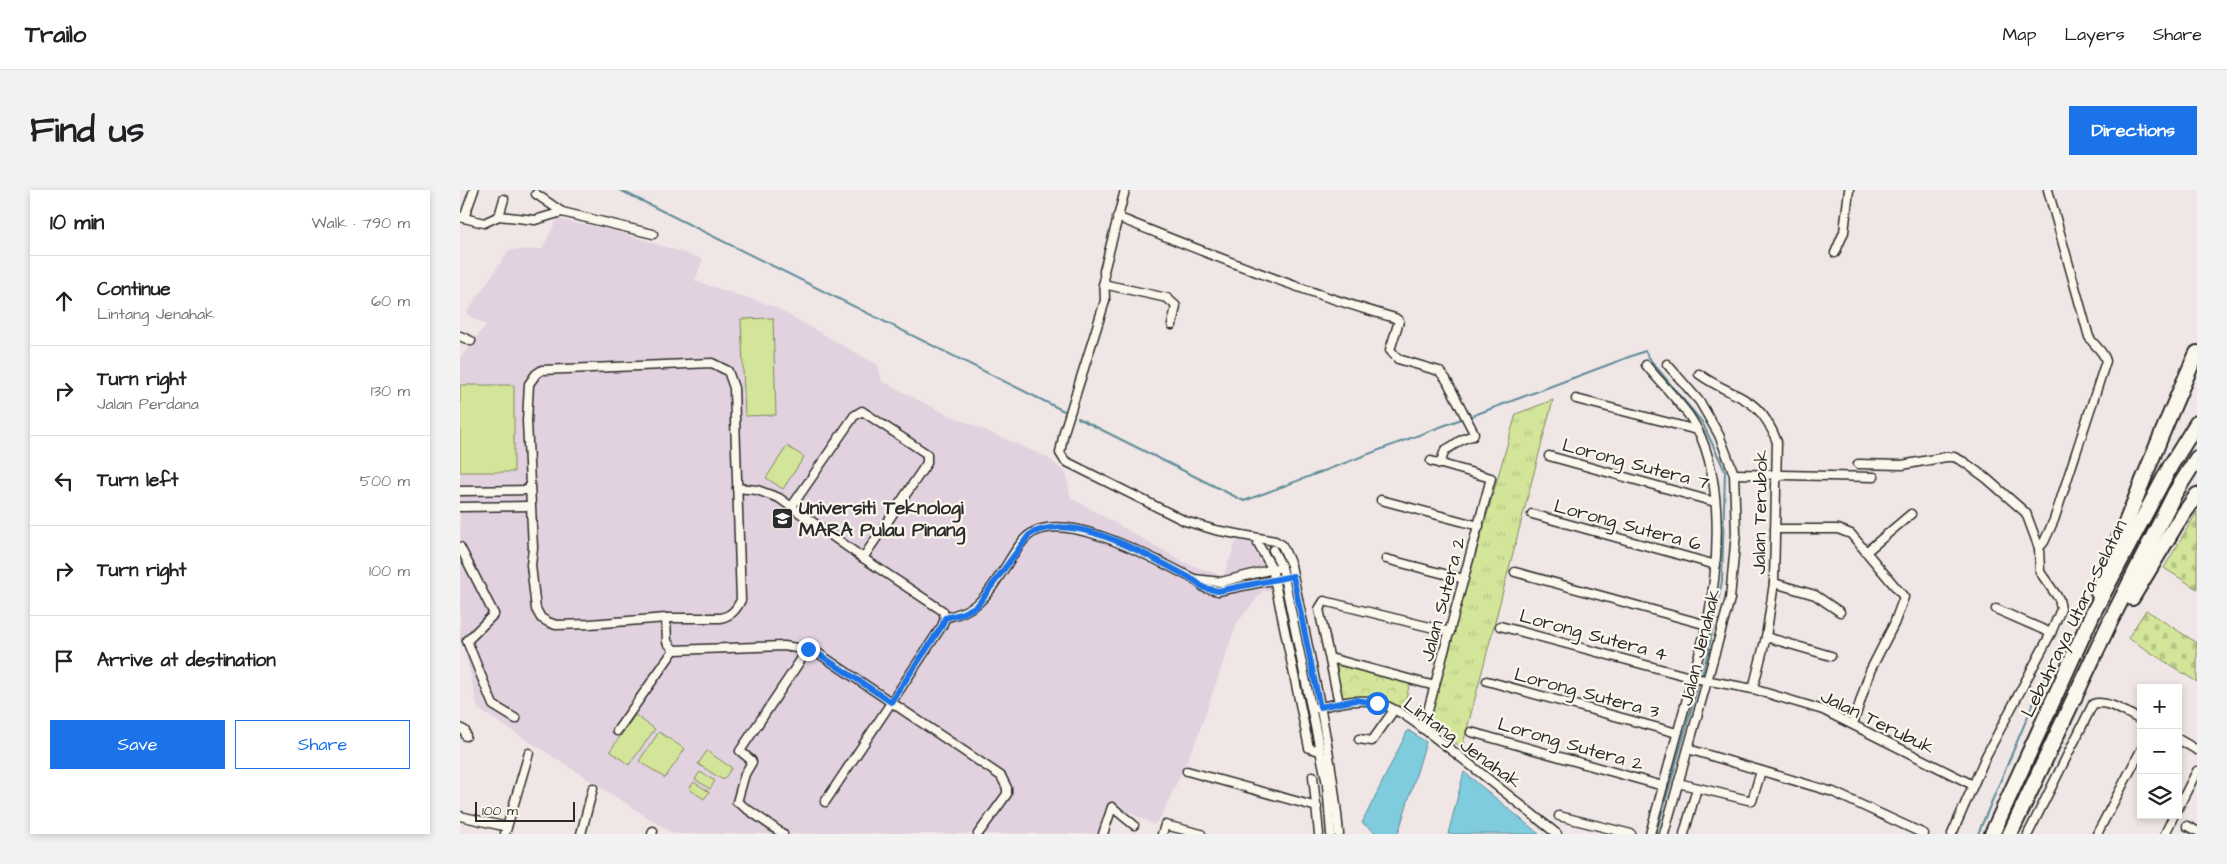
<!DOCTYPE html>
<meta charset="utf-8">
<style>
body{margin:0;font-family:"Architects Daughter",sans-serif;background:#f2f2f2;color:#202124}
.controls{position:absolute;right:15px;bottom:15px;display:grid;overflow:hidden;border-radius:0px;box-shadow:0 2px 8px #0003}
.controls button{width:45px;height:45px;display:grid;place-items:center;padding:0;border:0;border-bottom:1px solid #e0e0e0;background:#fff;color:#202124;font:25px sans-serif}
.scale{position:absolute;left:15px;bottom:12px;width:100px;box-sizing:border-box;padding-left:5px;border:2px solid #2b2b2b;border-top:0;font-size:14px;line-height:18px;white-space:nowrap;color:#2b2b2b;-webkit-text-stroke:4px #fbf7ec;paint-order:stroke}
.stop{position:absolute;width:15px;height:15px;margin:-11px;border:4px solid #1a73e8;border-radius:50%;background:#fff}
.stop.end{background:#1a73e8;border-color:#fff;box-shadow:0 1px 5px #0008}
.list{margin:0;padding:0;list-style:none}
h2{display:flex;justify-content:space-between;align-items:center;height:65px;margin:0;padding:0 20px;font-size:21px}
h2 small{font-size:16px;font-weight:400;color:#757577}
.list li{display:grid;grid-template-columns:32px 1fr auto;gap:15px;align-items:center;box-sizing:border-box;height:90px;padding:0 20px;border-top:1px solid #e0e0e0}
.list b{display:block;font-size:19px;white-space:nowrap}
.list p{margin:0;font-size:16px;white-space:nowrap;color:#757577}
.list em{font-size:16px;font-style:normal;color:#757577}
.actions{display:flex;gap:10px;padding:15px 20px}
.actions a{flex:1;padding:11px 0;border:1px solid #1a73e8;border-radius:0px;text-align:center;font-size:18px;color:#1a73e8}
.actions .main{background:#1a73e8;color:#fff}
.icon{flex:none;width:28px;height:28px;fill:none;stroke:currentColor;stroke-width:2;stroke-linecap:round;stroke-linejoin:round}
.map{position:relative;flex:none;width:1737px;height:644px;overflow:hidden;border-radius:0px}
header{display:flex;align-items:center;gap:30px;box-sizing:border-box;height:70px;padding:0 25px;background:#fff;border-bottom:1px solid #e0e0e0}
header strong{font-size:24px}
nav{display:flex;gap:28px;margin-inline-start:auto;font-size:18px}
.intro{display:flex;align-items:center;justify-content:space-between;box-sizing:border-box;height:120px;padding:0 30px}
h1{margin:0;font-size:35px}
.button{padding:12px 22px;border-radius:0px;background:#1a73e8;color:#fff;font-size:18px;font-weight:700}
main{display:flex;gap:30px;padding:0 30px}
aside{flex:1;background:#fff;border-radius:0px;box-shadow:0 2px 8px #0003}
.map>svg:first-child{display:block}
.built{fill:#e2d2df}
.grass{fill:url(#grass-tufts);stroke:#7f8862}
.cemetery{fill:url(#cemetery-stones);stroke:#7f8862}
.park{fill:url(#park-crowns);stroke:#7f8862}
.garden{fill:#d3e599;stroke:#7f8862}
.water{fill:#80ccdf;stroke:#5e8c97}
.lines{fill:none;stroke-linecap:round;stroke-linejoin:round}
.stream{stroke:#5e8c97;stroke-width:2}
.street-casing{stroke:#2b2b2b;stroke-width:11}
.highway-casing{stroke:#2b2b2b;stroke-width:18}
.street{stroke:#fbf7ec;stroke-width:8}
.highway{stroke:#fbf7ec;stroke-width:14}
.route{stroke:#1a73e8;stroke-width:6}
.labels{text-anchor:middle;stroke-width:4.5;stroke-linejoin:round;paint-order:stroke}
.street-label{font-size:19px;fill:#2b2b2b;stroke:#fbf7ec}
.poi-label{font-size:19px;font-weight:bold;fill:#2b2b2b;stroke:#fbf7ec;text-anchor:start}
</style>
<header>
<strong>Trailo</strong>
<nav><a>Map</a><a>Layers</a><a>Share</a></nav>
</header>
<div class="intro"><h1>Find us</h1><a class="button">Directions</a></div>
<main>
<aside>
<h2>10 min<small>Walk · 790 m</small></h2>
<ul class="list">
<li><svg class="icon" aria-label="ahead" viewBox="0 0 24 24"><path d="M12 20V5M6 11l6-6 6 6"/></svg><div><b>Continue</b><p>Lintang Jenahak</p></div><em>60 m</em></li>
<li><svg class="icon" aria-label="right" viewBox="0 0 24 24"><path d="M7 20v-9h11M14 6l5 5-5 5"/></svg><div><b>Turn right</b><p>Jalan Perdana</p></div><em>130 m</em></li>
<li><svg class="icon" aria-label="left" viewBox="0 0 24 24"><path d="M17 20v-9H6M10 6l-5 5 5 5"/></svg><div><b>Turn left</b></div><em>500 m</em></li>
<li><svg class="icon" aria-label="right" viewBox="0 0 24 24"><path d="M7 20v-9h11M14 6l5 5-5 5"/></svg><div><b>Turn right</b></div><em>100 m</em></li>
<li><svg class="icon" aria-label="arrive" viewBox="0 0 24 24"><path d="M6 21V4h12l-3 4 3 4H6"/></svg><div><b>Arrive at destination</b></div></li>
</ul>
<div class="actions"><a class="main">Save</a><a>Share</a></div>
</aside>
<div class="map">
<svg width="1737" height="644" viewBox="0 0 1737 644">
<defs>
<pattern id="grass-tufts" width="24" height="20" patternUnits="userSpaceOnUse" patternTransform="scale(1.25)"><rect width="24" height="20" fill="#d3e599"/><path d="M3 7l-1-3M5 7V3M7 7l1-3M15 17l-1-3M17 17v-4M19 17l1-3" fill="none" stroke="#b5c584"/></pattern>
<pattern id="cemetery-stones" width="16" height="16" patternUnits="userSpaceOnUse" patternTransform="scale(1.25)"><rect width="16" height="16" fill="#d3e599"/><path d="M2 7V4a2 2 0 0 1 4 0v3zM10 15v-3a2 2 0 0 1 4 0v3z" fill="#b5c584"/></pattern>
<pattern id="park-crowns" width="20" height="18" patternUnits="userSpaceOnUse" patternTransform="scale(1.25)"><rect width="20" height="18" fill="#d3e599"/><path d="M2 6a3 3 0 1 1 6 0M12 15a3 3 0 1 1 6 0" fill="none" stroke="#b5c584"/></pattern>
</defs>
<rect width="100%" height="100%" fill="#f0e6e6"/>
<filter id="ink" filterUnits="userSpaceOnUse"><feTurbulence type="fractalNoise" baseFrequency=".02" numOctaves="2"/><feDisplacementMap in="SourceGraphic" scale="10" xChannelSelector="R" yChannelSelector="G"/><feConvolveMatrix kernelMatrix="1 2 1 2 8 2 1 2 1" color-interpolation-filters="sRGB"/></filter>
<g filter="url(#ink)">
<!-- built -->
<polygon class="built" points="97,29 159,42 243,69 235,91 313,116 418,175 422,191 476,219 587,267 606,283 611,308 726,373 763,386 778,347 789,349 805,374 811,402 803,401 777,433 736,551 702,625 694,635 650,612 639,644 214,644 18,519 3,452 0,453 0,168 26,135 6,124 49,60 82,59"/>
<!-- grass -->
<polygon class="grass" points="1093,210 1002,558 968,530 1056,224"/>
<!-- cemetery -->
<g class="cemetery">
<polygon points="1737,322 1737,399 1704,378"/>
<polygon points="1686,420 1737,453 1737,492 1668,448"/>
</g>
<!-- park -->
<polygon class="park" points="877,475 950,493 943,520 917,513 879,513"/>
<!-- garden -->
<g class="garden">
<polygon points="313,128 316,225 285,226 281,129"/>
<rect x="0" y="195" width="54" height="87"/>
<polygon points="327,256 344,267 323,299 306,288"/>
<polygon points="175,525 195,539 169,575 150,561"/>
<polygon points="199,542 225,559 205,588 179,571"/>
<polygon points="247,561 272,578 263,590 238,574"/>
<polygon points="240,582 255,591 250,599 235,589"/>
<polygon points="234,592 249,602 244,609 229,599"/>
</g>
<!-- water -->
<g class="water">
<polygon points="948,540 966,552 938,644 918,644 902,633"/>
<polygon points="1004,582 1079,644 988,644"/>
</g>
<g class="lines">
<!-- stream -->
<g class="stream">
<polyline points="160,0 604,221"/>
<polyline points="1009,227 1185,161 1192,172 1242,232 1265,281 1262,391 1249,458 1241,488"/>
<polyline points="618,228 784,311 1004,228"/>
<polyline points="1196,644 1239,492"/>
<polyline points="1518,644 1592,469"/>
</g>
<defs>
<g id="street">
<path d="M665,0l-21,81 1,30 -41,131 -4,21 5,8 120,60 30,9 60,11 7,4 9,20c18,89 40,178 48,269"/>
<polyline points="76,4 102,22"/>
<polyline points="39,26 44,9"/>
<polyline points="0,27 24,33 39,26 75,30 102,22 193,44"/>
<path d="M657,27c92,37 183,74 278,101l4,3 -9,29 8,9 41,12 7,8 28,54 -1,3c-12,1 -18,10 -28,14l-5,14"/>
<polyline points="4,28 14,0"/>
<polyline points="1375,63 1384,42 1389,0"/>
<polyline points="643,94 707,108 716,116 712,135"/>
<polyline points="0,146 11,151"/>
<path d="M252,173l16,8 6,17 7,212c-5,10 -9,15 -20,18h-55l-76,6 -34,1 -8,-3 -7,-4 -5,-9 -5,-44 2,-17 -6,-127 2,-37 7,-10 6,-4z"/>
<path d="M1186,175c14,17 31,34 44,52 36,52 29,149 17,208l-57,209"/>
<path d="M1239,184c36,26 60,19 78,68l-3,141 -8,54 -13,52"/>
<polyline points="1116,209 1237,240"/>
<polyline points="1089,266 1255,312"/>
<polyline points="1398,274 1442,275 1486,267 1494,267 1504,272 1526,288 1566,323 1579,358"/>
<polyline points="1274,284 1414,287"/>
<polyline points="277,298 297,300 319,308 403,368 483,421 485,428 482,436 365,612"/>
<polyline points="0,301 69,300"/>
<polyline points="921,310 1019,336"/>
<polyline points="332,316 394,226 402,221 467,264 467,273 403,368"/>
<polyline points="0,317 69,316"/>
<polyline points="1072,324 1256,375"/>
<polyline points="1315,339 1378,339 1391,344 1444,407 1434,434 1410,481 1393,534"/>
<polyline points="798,354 812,378 849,558 860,561"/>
<polyline points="0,357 34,424 7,451 33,515 56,529"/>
<polyline points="813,360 822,377 867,594 871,644"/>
<polyline points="1406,362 1451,324"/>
<polyline points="926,369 1004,389"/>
<polyline points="1055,382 1247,435"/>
<polyline points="734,389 761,392 817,378"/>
<polyline points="1314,393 1355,405 1380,422"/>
<polyline points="1536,419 1591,443"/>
<polyline points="206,428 207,452 214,460 324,456 355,461 541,586 547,598 547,604 518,644"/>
<path d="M485,428c33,-9 39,-18 57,-46 8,-11 16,-29 27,-37 36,-28 131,27 165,44l11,9 13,3 75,-15"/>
<polyline points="1040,436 1234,488 1293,499 1363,520 1513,595"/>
<polyline points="1306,447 1371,466"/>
<polyline points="870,468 975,496"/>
<polyline points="1027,491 1217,543"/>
<polyline points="879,513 859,419 864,411 990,442"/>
<path d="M856,518c20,-4 40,-10 60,-6 23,6 46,26 65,40 39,30 77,61 116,92"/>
<polyline points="0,538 5,541 6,546"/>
<polyline points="963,539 1031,288 971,271"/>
<polyline points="157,541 214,460"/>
<polyline points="1011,542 1203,596"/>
<polyline points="899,549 912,551 934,520"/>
<polyline points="1718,549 1737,560"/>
<polyline points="1228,559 1373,602 1464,644"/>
<polyline points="727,581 857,617"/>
<polyline points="853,586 859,644"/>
<polyline points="1218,593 1292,611 1301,581"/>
<polyline points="1718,618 1737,581"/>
<polyline points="0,626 47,637"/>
<polyline points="1099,626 1171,644"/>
<polyline points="1727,636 1737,641"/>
<polyline points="45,644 69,563"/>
<polyline points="121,644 133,598"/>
<polyline points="192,644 193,641"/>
<polyline points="323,644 277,612 285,584 292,572 291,570 280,561 348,459"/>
<polyline points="643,644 652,617 674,635"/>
<polyline points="702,644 705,635 741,644"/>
<polyline points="1204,644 1270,409 1276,343 1274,284 1259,245 1240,212 1207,174"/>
<polyline points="1224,644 1237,598"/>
<path d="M1492,644l34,-78 65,-123 10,-24 -2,-10 -19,-27 -1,-24 5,-6 10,-22 52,-159c-3,-11 -11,-14 -17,-24l-41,-147"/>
<path d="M1568,644l65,-130c14,-5 35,10 48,16"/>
<polyline points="1637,644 1681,560"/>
<polyline points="1705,644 1714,625"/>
</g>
<g id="highway">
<path d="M1638,403c6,-27 21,-52 31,-78 22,-54 43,-109 68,-162"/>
<polyline points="1672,408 1717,333 1737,305"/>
<polyline points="1532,644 1633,423 1711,275 1737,233"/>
<polyline points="1550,644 1650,432 1715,303 1737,268"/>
</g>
</defs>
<!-- street casing -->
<use href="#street" class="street-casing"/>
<!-- highway casing -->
<use href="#highway" class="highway-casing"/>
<!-- street -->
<use href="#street" class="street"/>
<!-- highway -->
<use href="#highway" class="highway"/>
</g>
</g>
<g class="lines" filter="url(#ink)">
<!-- route -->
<path class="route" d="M348,459l6,2 77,51 51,-76 3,-8 16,-4 16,-8 52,-71c44,-27 125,24 165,45l10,8 14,3 75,-15 27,131 36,-7 21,3"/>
</g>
<!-- icons -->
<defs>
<symbol id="university-square" viewBox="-11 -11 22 22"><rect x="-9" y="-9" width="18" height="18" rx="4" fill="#2b2b2b" stroke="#fbf7ec"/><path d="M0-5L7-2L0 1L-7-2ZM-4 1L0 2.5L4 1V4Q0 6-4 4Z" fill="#fff"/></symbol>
</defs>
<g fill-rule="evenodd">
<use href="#university-square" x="310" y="316" width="25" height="25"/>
</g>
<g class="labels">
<!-- street labels -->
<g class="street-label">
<text transform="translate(1176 273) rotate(15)" y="7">Lorong Sutera 7</text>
<text transform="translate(1299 322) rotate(-89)" y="7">Jalan Terubok</text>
<text transform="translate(1168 334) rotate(15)" y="7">Lorong Sutera 6</text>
<text transform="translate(982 409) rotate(-75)" y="7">Jalan Sutera 2</text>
<text transform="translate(1613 428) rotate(-64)" y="7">Lebuhraya Utara–Selatan</text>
<text transform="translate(1134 444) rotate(15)" y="7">Lorong Sutera 4</text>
<text transform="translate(1239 457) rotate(-76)" y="7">Jalan Jenahak</text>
<text transform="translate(1127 502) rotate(15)" y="7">Lorong Sutera 3</text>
<text transform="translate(1418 531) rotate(26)" y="7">Jalan Terubuk</text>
<text transform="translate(1003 552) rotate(36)" y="7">Lintang Jenahak</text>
<text transform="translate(1111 553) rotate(16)" y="7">Lorong Sutera 2</text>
</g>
<!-- poi labels -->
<g class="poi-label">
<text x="339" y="324">Universiti Teknologi<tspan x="339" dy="22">MARA Pulau Pinang</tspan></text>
</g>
</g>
</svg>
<div class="controls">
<button>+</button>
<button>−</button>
<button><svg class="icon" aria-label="layers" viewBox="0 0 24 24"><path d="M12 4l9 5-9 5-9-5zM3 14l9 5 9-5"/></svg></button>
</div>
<div class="scale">100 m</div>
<div class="stop" style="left:917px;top:513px"></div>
<div class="stop end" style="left:348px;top:459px"></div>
</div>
</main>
